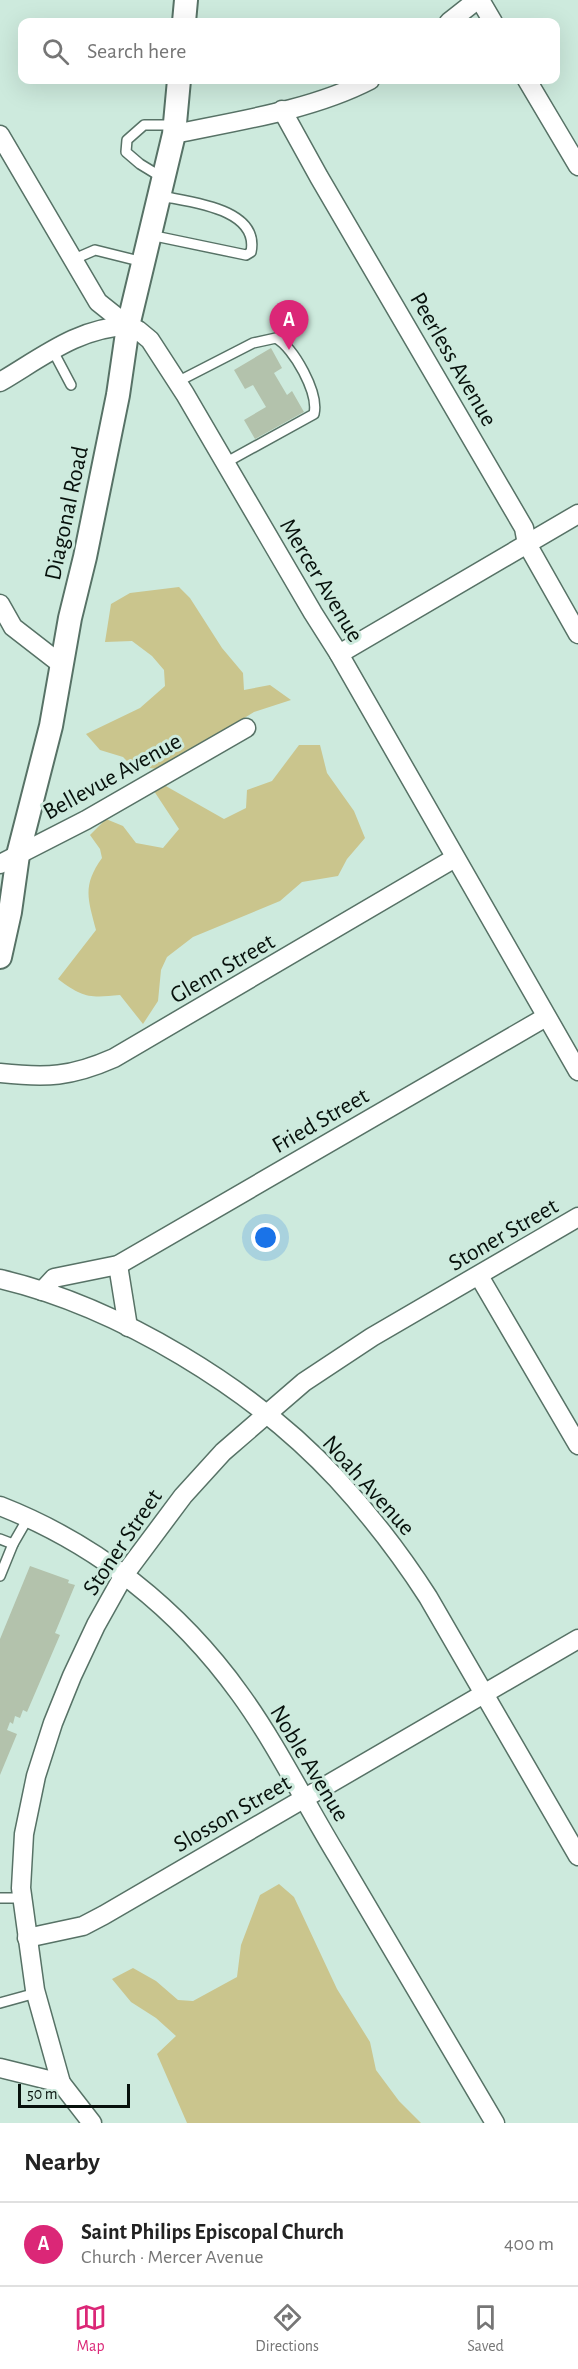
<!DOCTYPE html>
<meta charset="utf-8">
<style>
body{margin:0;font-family:"Alegreya Sans",sans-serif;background:#f2f2f2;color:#222}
.scale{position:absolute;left:18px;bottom:15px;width:112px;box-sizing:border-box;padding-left:6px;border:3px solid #07110c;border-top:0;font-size:16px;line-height:21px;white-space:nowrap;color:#07110c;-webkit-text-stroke:4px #cdeadd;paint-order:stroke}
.you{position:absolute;left:266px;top:1238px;width:21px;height:21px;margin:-15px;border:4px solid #fff;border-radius:50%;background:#1a73e8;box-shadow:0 0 0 9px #1a73e833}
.badge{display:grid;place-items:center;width:39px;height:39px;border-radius:50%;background:#db2777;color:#fff;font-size:20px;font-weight:700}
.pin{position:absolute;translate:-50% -50px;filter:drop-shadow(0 2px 3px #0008)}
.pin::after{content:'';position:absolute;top:32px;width:21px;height:18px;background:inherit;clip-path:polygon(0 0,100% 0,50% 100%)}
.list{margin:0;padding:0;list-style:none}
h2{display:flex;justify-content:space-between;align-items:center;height:78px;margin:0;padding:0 24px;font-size:26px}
h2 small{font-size:20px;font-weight:400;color:#767676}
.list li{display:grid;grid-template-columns:39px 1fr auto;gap:18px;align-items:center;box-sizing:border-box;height:84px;padding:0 24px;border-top:2px solid #e0e0e0}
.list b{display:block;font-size:22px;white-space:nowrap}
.list p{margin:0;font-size:20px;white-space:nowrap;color:#767676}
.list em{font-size:20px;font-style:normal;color:#767676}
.icon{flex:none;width:33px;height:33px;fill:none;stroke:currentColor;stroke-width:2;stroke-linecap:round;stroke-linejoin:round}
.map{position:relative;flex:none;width:578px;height:2123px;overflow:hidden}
.search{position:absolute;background:#fff;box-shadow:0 6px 24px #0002;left:18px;right:18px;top:18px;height:66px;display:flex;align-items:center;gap:15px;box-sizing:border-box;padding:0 21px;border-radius:12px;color:#767676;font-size:22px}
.sheet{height:162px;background:#fff}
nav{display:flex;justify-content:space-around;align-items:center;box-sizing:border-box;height:84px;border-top:2px solid #e0e0e0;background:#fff;font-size:16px;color:#767676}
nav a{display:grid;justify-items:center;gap:3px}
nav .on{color:#db2777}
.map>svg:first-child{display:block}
.green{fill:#cac58d}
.building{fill:#b3c2ac}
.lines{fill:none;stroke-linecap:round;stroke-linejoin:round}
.service-casing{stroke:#577266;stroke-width:12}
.minor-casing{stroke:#577266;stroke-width:21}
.tertiary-casing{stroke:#577266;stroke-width:26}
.service{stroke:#fff;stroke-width:9}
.minor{stroke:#fff;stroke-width:18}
.tertiary{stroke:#fff;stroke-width:22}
.labels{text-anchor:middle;stroke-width:6;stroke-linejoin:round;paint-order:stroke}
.street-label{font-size:24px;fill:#07110c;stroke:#cdeadd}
</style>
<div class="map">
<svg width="578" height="2123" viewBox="0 0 578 2123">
<rect width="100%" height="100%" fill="#cdeadd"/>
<!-- green -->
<g class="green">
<polygon points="179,587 190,598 222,648 243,673 244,690 270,685 291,700 254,712 162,769 133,767 123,757 100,750 86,734 140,708 165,686 164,670 152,656 132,641 105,642 111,604 130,593"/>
<path d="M299,745h21l7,28 27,38 11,27 -18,21 -9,17 -36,6 -22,19 -87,36 -26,20 -6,13 -3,31 -15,23 -23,-29c-30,3 -37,3 -62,-16l38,-49c-8,-31 -14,-44 6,-72l-2,-9 -10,-14 16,-16 17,7 13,17 27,5 16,-19 -25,-38 10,-6 60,34 22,-11 1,-18 25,-9z"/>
<polygon points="279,1884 294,1897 337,1989 370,2042 376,2070 399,2101 421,2123 187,2123 157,2054 176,2036 156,2018 131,2002 112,1979 133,1968 156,1981 178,2000 193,2001 237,1977 241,1945 260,1895"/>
</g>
<!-- building -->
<g class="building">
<polygon points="271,348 282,368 274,373 287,395 292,391 304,412 255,439 244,420 266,407 253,385 245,389 234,370"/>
<polygon points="30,1566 69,1580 68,1583 75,1585 55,1633 60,1635 27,1712 23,1710 20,1718 15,1716 13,1724 10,1722 7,1730 17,1734 0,1775 0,1639"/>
</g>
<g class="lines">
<defs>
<g id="service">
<polyline points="163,178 140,164 126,152 127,140 144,125 174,125"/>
<path d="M150,235l96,20 5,-3c9,-44 -62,-50 -90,-56"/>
<polyline points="72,260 95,250 143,262"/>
<polyline points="53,351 71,385"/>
<path d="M177,382l76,-39 23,-5c18,10 43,55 38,76l-89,49"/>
<polyline points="0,1539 13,1544"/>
<polyline points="0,1576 13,1544 28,1518"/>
<polyline points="0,1898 22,1898"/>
<polyline points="0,2003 36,1993"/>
</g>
<g id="minor">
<polyline points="480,0 493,22"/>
<polyline points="449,22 477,0"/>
<polyline points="527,80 578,166"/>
<polyline points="282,110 319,177 524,528 527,544 578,634"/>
<path d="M174,134c63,-13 138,-24 196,-54"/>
<polyline points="0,135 98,302 128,326 138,330 150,340 185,394 313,613 339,654 578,1071"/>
<path d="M0,382c41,-24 79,-55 128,-56"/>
<polyline points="0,604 13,627 62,665"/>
<polyline points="339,654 578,514"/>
<polyline points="0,864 86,820 246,728"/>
<path d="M0,1073c47,5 71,4 114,-15l341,-200"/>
<polyline points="118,1265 128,1327"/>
<polyline points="479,1276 578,1445"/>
<path d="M0,1279c119,28 254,110 337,200 34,37 64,76 91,118l150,259"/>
<polyline points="42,1291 54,1278 118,1265 546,1017"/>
<path d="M0,1506c97,38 179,103 240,188 37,51 65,109 98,163 52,89 105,177 157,266"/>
<polyline points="27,1938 83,1926 104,1915 578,1639"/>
<polyline points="0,2068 61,2083 92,2123"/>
<polyline points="61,2083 35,1990 21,1888 24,1834 36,1776 53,1723 72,1676 96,1625 124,1575 183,1496 223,1452 304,1382 372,1337 578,1217"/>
</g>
<g id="tertiary">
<polyline points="184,22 186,0"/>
<polyline points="0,957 10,912 18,855 51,726 70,618 85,557 118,395 128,326 174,134 179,80"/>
</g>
</defs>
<!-- service casing -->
<use href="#service" class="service-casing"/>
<!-- minor casing -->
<use href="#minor" class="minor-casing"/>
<!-- tertiary casing -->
<use href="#tertiary" class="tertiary-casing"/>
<!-- service -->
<use href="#service" class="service"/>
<!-- minor -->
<use href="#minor" class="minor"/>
<!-- tertiary -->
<use href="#tertiary" class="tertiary"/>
</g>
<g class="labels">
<!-- street labels -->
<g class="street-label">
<text transform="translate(454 359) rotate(60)" y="8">Peerless Avenue</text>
<text transform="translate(66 513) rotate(-78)" y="8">Diagonal Road</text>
<text transform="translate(322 580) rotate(59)" y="8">Mercer Avenue</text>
<text transform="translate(112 776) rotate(-29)" y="8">Bellevue Avenue</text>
<text transform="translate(222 968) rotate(-30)" y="8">Glenn Street</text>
<text transform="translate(320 1120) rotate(-30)" y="8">Fried Street</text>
<text transform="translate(503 1234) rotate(-30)" y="8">Stoner Street</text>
<text transform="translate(369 1485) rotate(48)" y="8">Noah Avenue</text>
<text transform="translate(122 1542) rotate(-56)" y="8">Stoner Street</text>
<text transform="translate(310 1763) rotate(59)" y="8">Noble Avenue</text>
<text transform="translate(232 1813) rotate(-30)" y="8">Slosson Street</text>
</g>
</g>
</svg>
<div class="scale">50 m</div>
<div class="you"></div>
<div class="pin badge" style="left:289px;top:350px">A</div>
<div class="search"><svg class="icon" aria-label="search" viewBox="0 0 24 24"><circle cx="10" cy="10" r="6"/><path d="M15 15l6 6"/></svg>Search here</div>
</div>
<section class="sheet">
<h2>Nearby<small></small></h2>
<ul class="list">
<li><span class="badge">A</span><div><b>Saint Philips Episcopal Church</b><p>Church · Mercer Avenue</p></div><em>400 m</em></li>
</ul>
</section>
<nav>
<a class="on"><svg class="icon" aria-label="map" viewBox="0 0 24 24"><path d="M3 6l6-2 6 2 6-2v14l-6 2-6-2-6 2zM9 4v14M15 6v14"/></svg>Map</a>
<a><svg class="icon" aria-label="directions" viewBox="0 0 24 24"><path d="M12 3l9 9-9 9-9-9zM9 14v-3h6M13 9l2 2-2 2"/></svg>Directions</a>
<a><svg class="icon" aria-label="saved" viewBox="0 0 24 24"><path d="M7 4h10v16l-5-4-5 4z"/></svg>Saved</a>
</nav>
